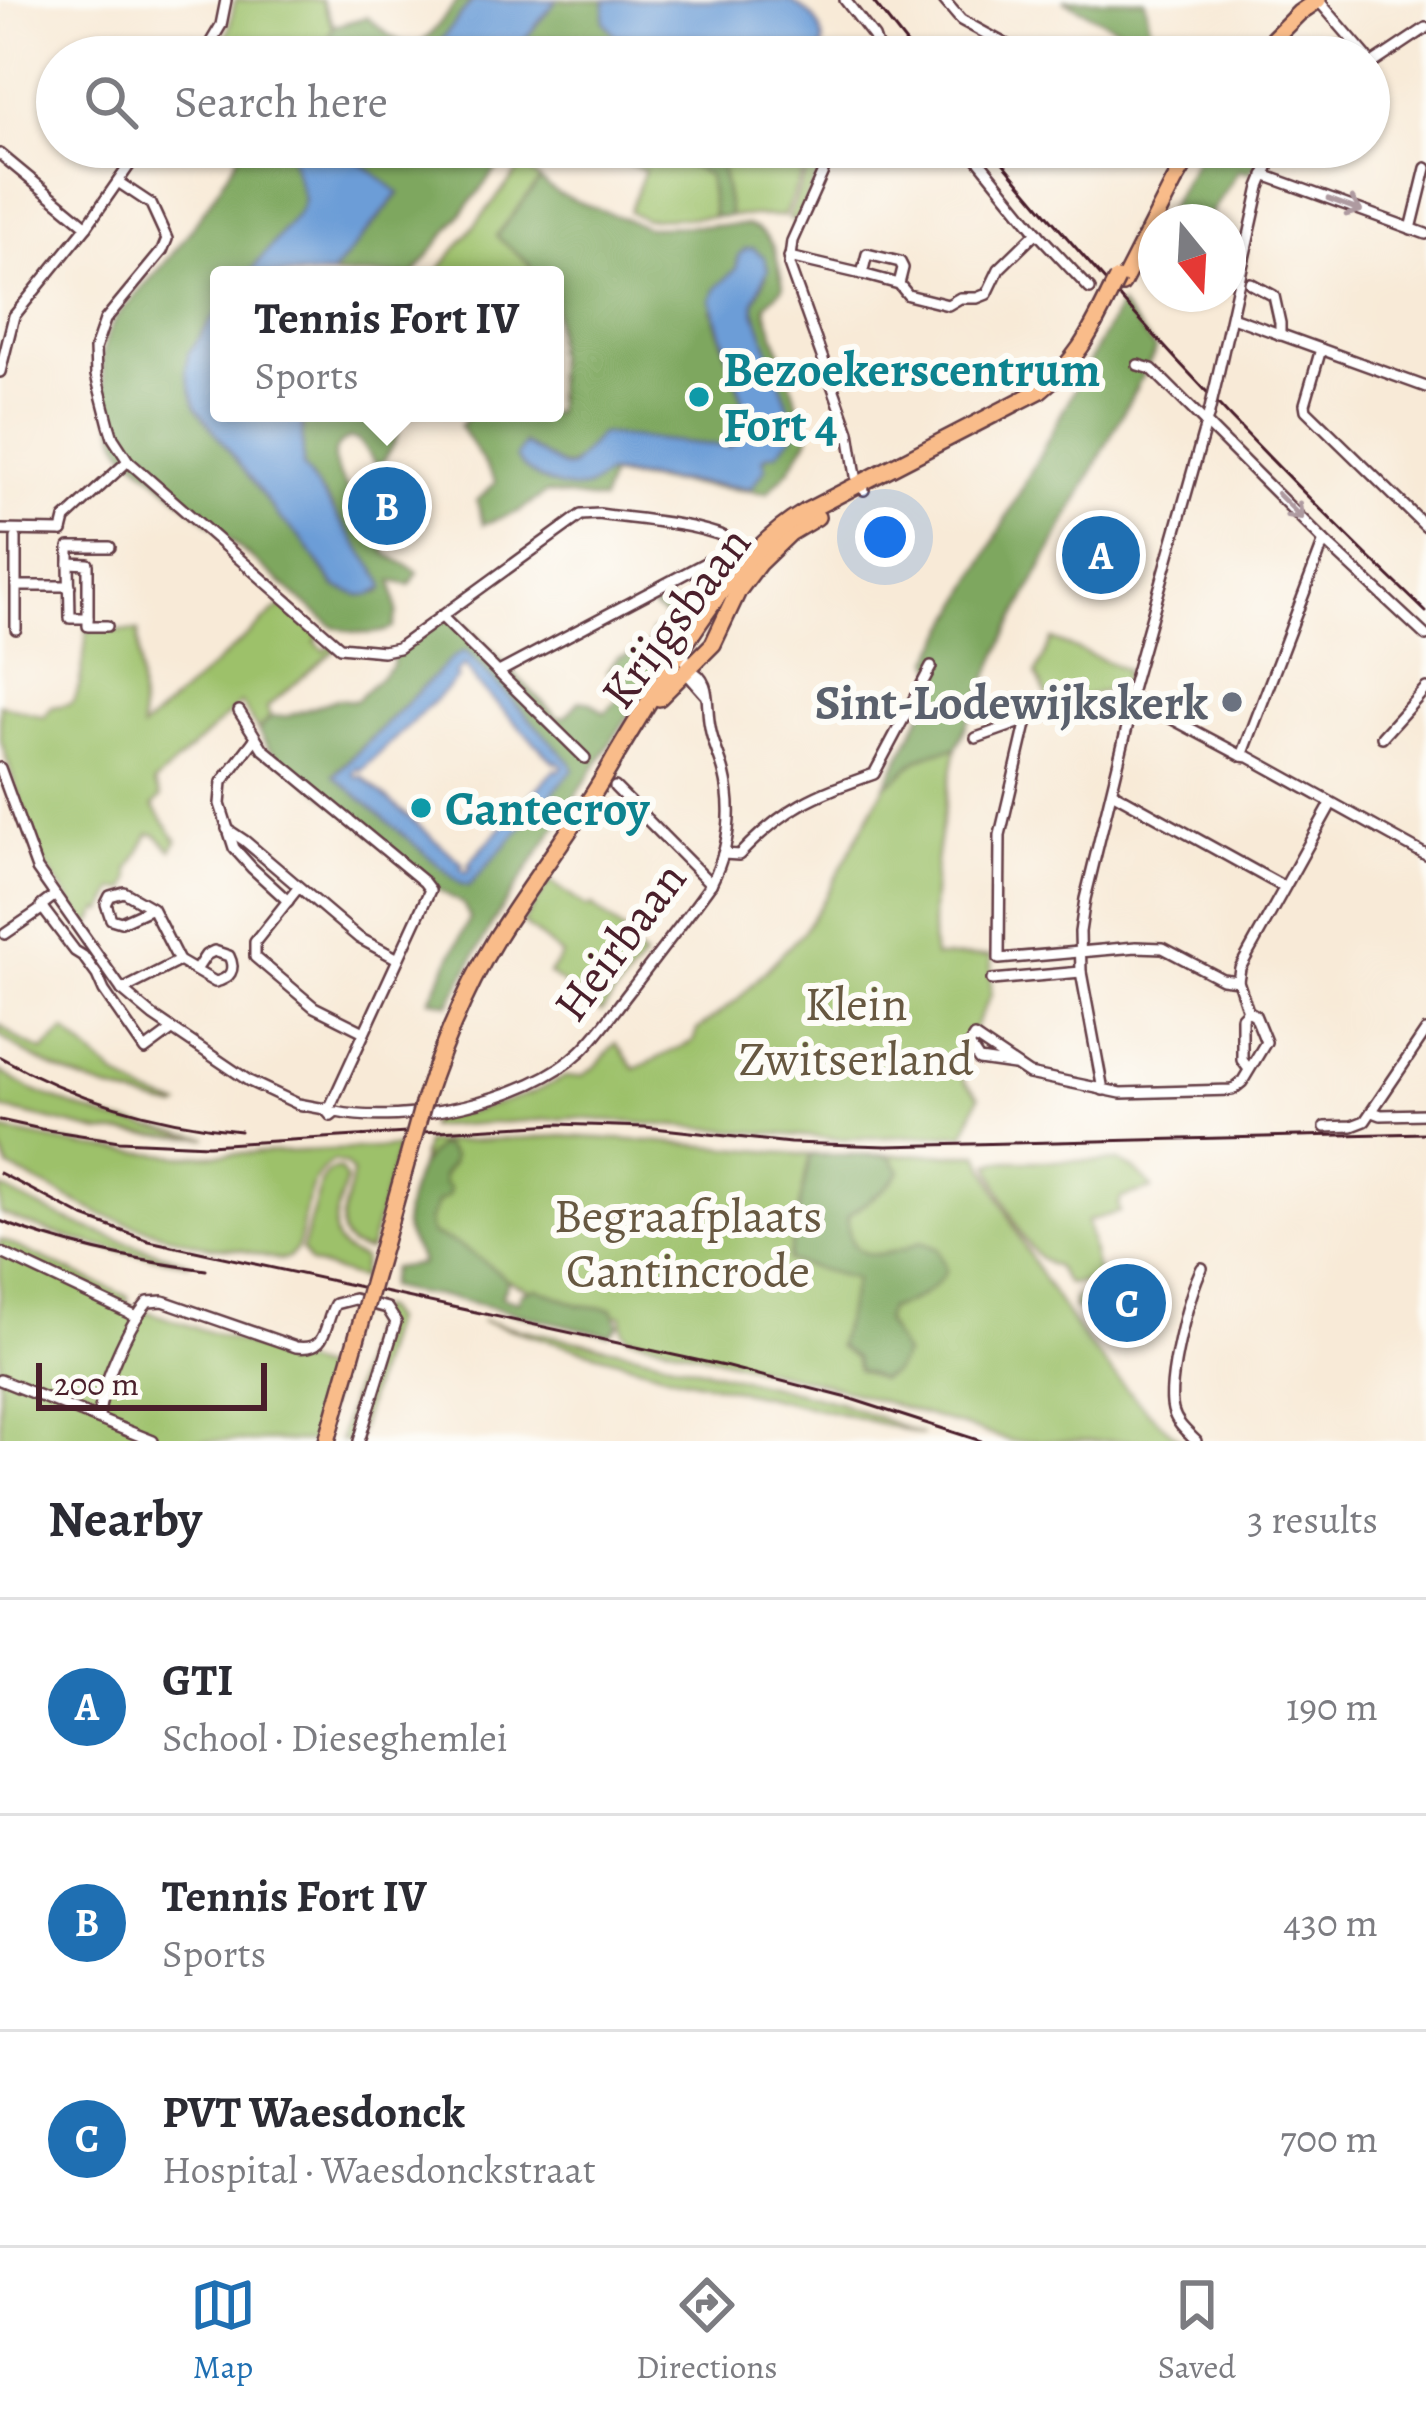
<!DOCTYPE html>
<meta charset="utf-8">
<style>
body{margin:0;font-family:Alegreya,serif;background:#f7f7f7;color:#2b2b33}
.compass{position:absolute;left:1138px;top:204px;width:108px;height:108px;border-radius:50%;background:#fff;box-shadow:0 3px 9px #0004;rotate:162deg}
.scale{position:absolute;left:36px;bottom:30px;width:231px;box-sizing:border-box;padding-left:12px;border:6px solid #4a1f2b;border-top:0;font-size:33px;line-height:42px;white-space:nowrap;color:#4a1f2b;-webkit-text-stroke:9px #fdfcf7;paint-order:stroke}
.you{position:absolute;left:885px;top:537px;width:42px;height:42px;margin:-30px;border:9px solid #fff;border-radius:50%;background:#1a73e8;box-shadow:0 0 0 18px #1a73e833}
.badge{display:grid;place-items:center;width:78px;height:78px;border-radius:50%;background:#1f6fb2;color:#fff;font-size:39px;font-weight:700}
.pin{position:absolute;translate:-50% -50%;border:6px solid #fff;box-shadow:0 3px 12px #0006}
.popup{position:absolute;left:210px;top:266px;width:354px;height:156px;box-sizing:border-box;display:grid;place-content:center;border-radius:12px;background:#fff;filter:drop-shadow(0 3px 9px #0005);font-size:39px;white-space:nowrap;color:#7c7c81}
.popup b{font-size:45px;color:#2b2b33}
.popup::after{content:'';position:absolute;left:50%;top:100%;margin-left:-24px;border:24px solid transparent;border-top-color:#fff}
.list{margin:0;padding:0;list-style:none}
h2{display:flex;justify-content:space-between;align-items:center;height:156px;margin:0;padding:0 48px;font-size:51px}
h2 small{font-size:39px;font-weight:400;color:#7c7c81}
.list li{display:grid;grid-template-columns:78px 1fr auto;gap:36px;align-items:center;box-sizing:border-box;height:216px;padding:0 48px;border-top:3px solid #e1e1e2}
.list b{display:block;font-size:45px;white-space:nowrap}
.list p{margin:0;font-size:39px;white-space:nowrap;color:#7c7c81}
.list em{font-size:39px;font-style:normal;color:#7c7c81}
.icon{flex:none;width:66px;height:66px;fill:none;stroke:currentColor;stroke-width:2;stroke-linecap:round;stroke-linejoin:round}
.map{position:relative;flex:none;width:1426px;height:1441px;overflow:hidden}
.search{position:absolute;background:#fff;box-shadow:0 3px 9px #0004;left:36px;right:36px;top:36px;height:132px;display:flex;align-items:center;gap:30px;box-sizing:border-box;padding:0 42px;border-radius:66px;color:#7c7c81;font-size:45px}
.sheet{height:804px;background:#fff}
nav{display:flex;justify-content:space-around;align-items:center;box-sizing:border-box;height:168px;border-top:3px solid #e1e1e2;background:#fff;font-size:33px;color:#7c7c81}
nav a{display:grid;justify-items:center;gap:6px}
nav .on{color:#1f6fb2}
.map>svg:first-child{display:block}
.green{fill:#9dc16b;stroke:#74704b;stroke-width:3}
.forest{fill:#7ea75f;stroke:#646345;stroke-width:3;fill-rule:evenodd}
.water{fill:#6c9dd7;stroke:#5b5e81;stroke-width:3;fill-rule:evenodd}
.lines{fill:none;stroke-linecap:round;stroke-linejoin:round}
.street-casing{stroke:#643d45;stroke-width:14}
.primary-casing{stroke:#643d45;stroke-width:20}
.street{stroke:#fff;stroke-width:9}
.primary{stroke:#f9bc8a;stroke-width:15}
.rail{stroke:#4a1f2b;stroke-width:3}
.street-bridge-casing{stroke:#643d45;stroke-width:14;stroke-linecap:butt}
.primary-bridge-casing{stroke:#643d45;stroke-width:20;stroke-linecap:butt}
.street-bridge{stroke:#fff;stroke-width:9}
.primary-bridge{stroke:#f9bc8a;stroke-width:15}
.oneway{stroke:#ae9aa0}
.culture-dot{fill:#0f9aa8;stroke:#fdfcf7;stroke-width:4.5}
.worship-dot{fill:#6b7280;stroke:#fdfcf7;stroke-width:4.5}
.labels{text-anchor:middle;stroke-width:12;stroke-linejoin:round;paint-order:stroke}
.culture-label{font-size:48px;font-weight:bold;fill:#0d838f;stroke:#fdfcf7;text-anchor:start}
.street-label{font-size:48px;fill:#4a1f2b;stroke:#fdfcf7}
.worship-label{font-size:48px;font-weight:bold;fill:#5b616d;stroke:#fdfcf7;text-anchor:end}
.park-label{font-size:48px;fill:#675841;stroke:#fdfcf7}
</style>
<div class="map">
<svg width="1426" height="1441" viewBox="0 0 1426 1441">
<rect width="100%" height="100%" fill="#fdfcf7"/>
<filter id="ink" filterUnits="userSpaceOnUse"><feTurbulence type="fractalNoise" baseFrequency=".00833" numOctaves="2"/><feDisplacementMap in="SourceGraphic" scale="24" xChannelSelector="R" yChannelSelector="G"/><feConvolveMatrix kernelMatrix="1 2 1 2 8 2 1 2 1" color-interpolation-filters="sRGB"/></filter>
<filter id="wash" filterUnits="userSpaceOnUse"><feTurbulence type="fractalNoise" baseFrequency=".004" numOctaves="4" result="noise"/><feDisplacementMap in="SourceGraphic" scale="48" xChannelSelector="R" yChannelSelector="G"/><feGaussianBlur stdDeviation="2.7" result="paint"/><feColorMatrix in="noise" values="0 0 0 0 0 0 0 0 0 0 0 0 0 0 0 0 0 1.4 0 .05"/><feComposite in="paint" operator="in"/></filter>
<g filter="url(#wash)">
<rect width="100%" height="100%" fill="#f8ead7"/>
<!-- green -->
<g class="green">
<polygon points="235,0 321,0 333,26 322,55 318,57 213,57 229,30"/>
<polygon points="585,147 650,147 708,175 714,217 645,219 629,212 645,170"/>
<polygon points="730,147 830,147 796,222 788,218 817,148 813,149 784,216 730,216 720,159"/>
<polygon points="523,165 540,180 497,236 503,241 508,235 566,284 555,296 555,275 435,275"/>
<polygon points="387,478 413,512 386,533 360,499"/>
<path d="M282,605l38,31 -5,6 10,9 6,-6 5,4 -69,58 3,10 -12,13 -17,-27 -87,80 7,14 -8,9 24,35 -6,9 -15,-15 -7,-1 -20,37 2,7 -4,12h-12l-11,21 -5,-1 -10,18 -52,-75 -37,-115v-34l44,13 8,-10c5,-1 17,-2 20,-5 10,-8 13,-58 15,-72l51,1 4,98z"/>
<polygon points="1052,639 1126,670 1122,686 1052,706 1036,674"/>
<path d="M956,748c-12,63 -30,145 -22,209l57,-1v39l-29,58 -4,16 7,13 14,14 -14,38 -124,5 -266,-21 -146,9 2,-8 40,-7 61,-19 33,-16 17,-1 14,-10 20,-23 19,26 58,-28 4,-11 40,-30 66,-68 23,-36 60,-112c12,-4 14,-10 23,-18 12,-11 31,-15 47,-18z"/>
<polygon points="550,881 587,908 591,905 629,936 625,942 644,958 601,1012 549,974 562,955 523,923"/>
<path d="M0,1025l21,16 22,10 22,-20 52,46 28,17 35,12 -3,2c-60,-13 -127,-34 -177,-72z"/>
<polygon points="0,1071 31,1090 111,1120 208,1138 100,1132 0,1108"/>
<path d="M0,1130l87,17 94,9 217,-9 -29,104c-49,-7 -19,-45 -17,-78l-6,-8 -12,-4c-29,14 -28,60 -37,88l-8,9 -10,2 -38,-10 -31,-3 -34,-9 -74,-23 -93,-47 -9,-20z"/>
<path d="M563,1136l87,5 160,14 169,-1c20,41 39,86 64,124 37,59 84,118 138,163h-170l-185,-57 -199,-48 -4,-5 -1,-15c-69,-12 -136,-42 -197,-78l13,-92 -13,13 -7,13 7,-29z"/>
<path d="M999,1161h120l15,8 17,17 1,3 -31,9 -3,7 2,7 -33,9 10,51 3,1 4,14 -4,2 11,43 5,-1 3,11 -21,1 -10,-17 2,-12 -16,-6 1,-9 17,-11 -1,-6 -24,2 -11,-17c-32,-9 -50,-66 -64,-95l-2,-8z"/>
<path d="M334,1169l7,1 5,10c-4,19 -23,55 -2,69 5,5 12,6 19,10l-2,20 -51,-16 -8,-14 20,-69 5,-7z"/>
<path d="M0,1187c65,36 120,54 190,76 -66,-10 -128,-23 -190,-50z"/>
<polygon points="0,1239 128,1297 127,1305 336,1374 317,1441 0,1441"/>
<polygon points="378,1308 383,1309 391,1320 357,1441 339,1441 373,1318"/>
<polygon points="481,1321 636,1353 839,1402 923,1435 847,1415 678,1377"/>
</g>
<!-- forest -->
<g class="forest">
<path d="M321,0l13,26 33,-9c52,46 53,30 91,-17h15l-43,55 -9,1c-37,-6 -68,-11 -103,1l4,-3 11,-27z"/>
<polygon points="557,0 605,0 604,21 615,36 774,45 781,57 510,57"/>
<polygon points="1063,0 1145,0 1152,37 1146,43"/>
<path d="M243,147h45l16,53 -3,9 -53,66h-29v35l-31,44 8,53 83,110 21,20 35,50 24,8 22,-3 -50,-87 -28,-38 -1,-51 5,-3h93c1,22 -8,34 -19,52l-5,-1 -18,-24 -9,-2c-18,10 -18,20 -10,37l48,79 31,18 -8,13 -18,-4 5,31 -4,16c-19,9 -42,6 -62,-3l-203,-170c-12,-15 -15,-34 -20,-52 -20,-80 17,-91 62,-146 23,-28 55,-77 73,-110z"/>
<polygon points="352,147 514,147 413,275 331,275 399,194 355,158"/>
<polygon points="650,147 730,147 720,160 730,216 714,217 708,175"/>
<polygon points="1202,147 1267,147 1249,173 1239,170 1205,222 1162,222"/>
<path d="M540,180l18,14 88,33 101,-2c30,10 29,33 36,60l-1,4 -16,15v6l43,127 -20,33 -22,23 -157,-17 -8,25 -56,-8 -28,19 -35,12 -6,-23 19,-19 -36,-56 12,-13h83v-138h-21l-5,-11 -33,-28zM745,249l21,28 -12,25 1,9 41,119 -33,30 -11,28 -145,-15c-21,19 -38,14 -64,8l-18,-37c47,28 39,34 75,-10l129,13 21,-25 -38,-112 24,-41 4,-14z"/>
<path d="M1120,305l36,45 -146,278 -54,120c-16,3 -35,7 -47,18 -9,8 -11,14 -23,18l53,-104 -8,-20c64,-118 124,-238 189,-355z"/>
<path d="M670,601l12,14v19l-189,288 -44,82 -19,-5 40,-81 -7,-14 -24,-14 -171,-142 -10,-18 12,-13 18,-1 49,-17 18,2 37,-35 3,-11 58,-43 104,105 9,-1 14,-16 10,2 15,11 24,-27 -4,-5h-13l-5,-10 11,-14 10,-2 10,-11 11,1 3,-14 12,-7 1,-8 -13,-9zM462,652l5,1 103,109 3,7 -104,117 -135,-112 117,-115z"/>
<path d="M438,1146h6l9,10 -1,7 -9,12 1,9 6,5 -2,7 -11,7 -8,19 2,11c5,4 12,5 18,8 13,4 49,30 59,40l-7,16 17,5 3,-9 15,-5 43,17 33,4 7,16 -9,9c-56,-9 -110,-27 -166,-37 -20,-3 -37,-4 -56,-10l4,-19 29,-4c-3,-15 -13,-22 -16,-36 -3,-14 10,-57 19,-68 4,-5 10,-9 14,-14z"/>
<path d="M810,1155l80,1 10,15c-10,18 -36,31 -52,45 -3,53 40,40 73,26l17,7 8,21c-9,20 -36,34 -58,39l-3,13 19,33 -10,17 -14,7 -22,-9 -3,-12 -17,-12 17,-67 -67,-18z"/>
</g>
<!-- water -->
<g class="water">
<path d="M473,0h84l-47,57h-191c34,-13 67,-7 101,-1l9,-1z"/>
<path d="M605,0h184c20,11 34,22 34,46l-10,11h-32l-7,-12 -159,-9 -11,-15z"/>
<polygon points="288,147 352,147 355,158 399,193 331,275 248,275 301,209 304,199"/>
<path d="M753,248l11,9 4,12 -14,33 1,9 42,119 -20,23 -10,2 -4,4 3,9 -15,20 -144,-14c-4,3 -12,10 -17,12 -23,10 -62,-9 -74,-29l8,-13 39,23h8l29,-33 130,13 20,-25 -39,-122 5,-12 20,-19 3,-14 6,-6z"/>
<polygon points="219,310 219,413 306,413 302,416 303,467 382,580 384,588 371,595 359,595 336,587 300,537 279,517 196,407 186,372 188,354"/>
<path d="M462,652h5l103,110 3,8 -104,116 -8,-2 -127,-108 117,-117zM465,665l13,20 77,78 2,-2 6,5 -5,5 -3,-2 -87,95 3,3 -5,5 -6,-4 3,-4 -102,-88 -3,2 -5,-5 5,-5 3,3 97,-93 -3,-4z"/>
</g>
</g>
<g filter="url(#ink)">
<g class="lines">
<defs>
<g id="street">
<polyline points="845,0 874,37 878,49 893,57"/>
<polyline points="944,0 961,20 1029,57"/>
<polyline points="1318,0 1367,57"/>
<polyline points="202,57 221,25 226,0"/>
<polyline points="1369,66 1426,28"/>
<polyline points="834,147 792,241 789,265 849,432 856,476 864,490"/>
<polyline points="968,147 1040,236 1090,289"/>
<polyline points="0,154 87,226"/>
<polyline points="1264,175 1426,234"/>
<path d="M118,182l33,22 16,35 -5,12 -57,69 -10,29 1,26 13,50 4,13 15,23 212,186 43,4 15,-3 183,-133 18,-1c44,7 121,9 153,39"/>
<polyline points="1411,229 1426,168"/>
<polyline points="789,257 862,274"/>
<polyline points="1250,283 1274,296 1280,323 1280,335"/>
<polyline points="899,284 903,268 900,262 867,254 862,274 899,284 908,295 948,305 960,298 977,298 987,294 999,269 1037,232"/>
<polyline points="1232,317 1426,387"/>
<polyline points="1321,349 1305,404 1306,410 1426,527"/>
<polyline points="1138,365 1152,369 1324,541 1426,636"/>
<polyline points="0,372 14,316 87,226 142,147"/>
<polyline points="1217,379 1260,187 1269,165 1281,147"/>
<polyline points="0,530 62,531"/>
<polyline points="62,531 65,519 128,461"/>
<polyline points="69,563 70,618 88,618 88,626 107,626"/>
<polyline points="16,586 70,586"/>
<polyline points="441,616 585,758"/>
<polyline points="88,618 88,564 69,563 69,547 110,547"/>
<polyline points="16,629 16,538"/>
<polyline points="683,648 690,677 705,694"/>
<polyline points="499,672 720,555 729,540"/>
<polyline points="239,711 263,749 424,882 430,890 331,1105 325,1109"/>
<polyline points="1027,720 1000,835 999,959 1136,947 1163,948 1222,979 1238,981"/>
<polyline points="1382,737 1426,688"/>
<polyline points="976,738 1027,720 1131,697 1242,756 1249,757 1426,855"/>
<polyline points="255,739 222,782 220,804 234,848 252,868 288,901"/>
<polyline points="1242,756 1324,541"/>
<path d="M0,768l37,101 85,121 31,26 96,65 49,23 27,5 6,7 5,-4c69,14 193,-11 245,-61 19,-18 35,-43 52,-64 26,-34 53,-68 78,-103 18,-35 23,-73 13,-112 -4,-15 -12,-30 -14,-45 -5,-23 3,-47 -21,-58"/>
<polyline points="615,787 711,884"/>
<polyline points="1112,792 1284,887"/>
<polyline points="227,829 245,841 359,938 398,959"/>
<path d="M723,854l16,1c47,-49 73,-59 135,-81l57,-107"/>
<polyline points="298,888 255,942 255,957 314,1007 364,1032"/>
<polyline points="54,896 41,906 75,951 83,956 97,975 104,991 145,1050 172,1030"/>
<polyline points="152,908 121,922 111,919 106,904 110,896 124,892 152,908 179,961"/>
<polyline points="5,934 43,908"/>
<polyline points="992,980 1081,972"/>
<path d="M122,990l57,-29 36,21c15,-3 21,-12 14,-26l-15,-5 -8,4 -10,15"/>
<polyline points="1014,1065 979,1060 969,1045 974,1037 1029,1074 1121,1093 1232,1090 1242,1082 1266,1042 1255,1015 1248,1011 1238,981 1240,968 1331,804"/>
<polyline points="1248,1068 1242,1060 1242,1017 1248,1011"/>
<polyline points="1103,1090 1081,972 1080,932 1085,899 1131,711 1131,690 1209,413"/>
<polyline points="1373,1112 1381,1115 1426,1114"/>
<polyline points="1325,1127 1352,1126 1365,1121 1426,1031"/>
<polyline points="0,1252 137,1317"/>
<polyline points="0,1380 153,1441"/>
<path d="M99,1417c2,-31 28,-90 49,-115l15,-1 133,46c33,4 27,-21 39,-43l19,-5 33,9 9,14 -37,119"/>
<path d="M1196,1441c-9,-9 -20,-18 -23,-31 -7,-26 16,-118 29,-142"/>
</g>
<g id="primary">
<polyline points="1255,57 1299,13 1318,0"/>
<polyline points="1122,284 1174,182 1195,147"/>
<polyline points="659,698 713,644 738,591 759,563 790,533 817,517"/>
<path d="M423,1104c19,-58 42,-114 74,-167 38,-61 85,-119 120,-183 20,-34 41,-67 62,-101 35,-53 70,-108 126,-141l234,-121c37,-29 51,-57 71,-98"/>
<polyline points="376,1270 412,1143"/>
<polyline points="327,1441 364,1312"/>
</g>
</defs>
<!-- street casing -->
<use href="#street" class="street-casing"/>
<!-- primary casing -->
<use href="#primary" class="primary-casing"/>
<!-- street -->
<use href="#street" class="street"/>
<!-- primary -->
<use href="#primary" class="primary"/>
<!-- rail -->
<g class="rail">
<polyline points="872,0 917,57"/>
<path d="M990,147c136,164 281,318 436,465"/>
<path d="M0,1057c74,42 155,66 240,74"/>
<polyline points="0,1120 41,1129 119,1141 208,1145 557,1124 645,1127 790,1143 887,1146 1426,1133"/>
<polyline points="0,1173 84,1217 149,1241 724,1366 848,1398 981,1441"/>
<path d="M0,1221c67,26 135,40 206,49"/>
</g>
<defs>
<polyline id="street-bridge" points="1209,413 1217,379"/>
<g id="primary-bridge">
<polyline points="1110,293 1117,279"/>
<polyline points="412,1143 423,1104"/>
<polyline points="364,1312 376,1270"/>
</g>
</defs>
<!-- street-bridge casing -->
<use href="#street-bridge" class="street-bridge-casing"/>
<!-- primary-bridge casing -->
<use href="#primary-bridge" class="primary-bridge-casing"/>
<!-- street-bridge -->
<use href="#street-bridge" class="street-bridge"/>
<!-- primary-bridge -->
<use href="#primary-bridge" class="primary-bridge"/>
</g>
<!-- one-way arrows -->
<defs><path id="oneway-shaft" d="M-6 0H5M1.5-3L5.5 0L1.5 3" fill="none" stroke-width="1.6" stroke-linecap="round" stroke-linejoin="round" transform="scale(3)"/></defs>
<g class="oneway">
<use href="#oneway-shaft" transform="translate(1345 205) rotate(20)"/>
<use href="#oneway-shaft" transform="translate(1290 506) rotate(45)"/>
</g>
</g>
<!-- markers -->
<g class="culture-dot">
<circle cx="699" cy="397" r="12"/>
<circle cx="421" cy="808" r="12"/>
</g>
<circle class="worship-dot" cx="1232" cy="702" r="12"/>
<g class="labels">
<!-- culture labels -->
<g class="culture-label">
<text x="723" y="386">Bezoekerscentrum<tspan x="723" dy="55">Fort 4</tspan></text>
<text x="445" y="825">Cantecroy</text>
</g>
<!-- street labels -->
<g class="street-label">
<text transform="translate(675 617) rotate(-53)" y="17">Krijgsbaan</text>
<text transform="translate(619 941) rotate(-53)" y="17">Heirbaan</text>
</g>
<!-- worship labels -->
<g class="worship-label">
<text x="1208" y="719">Sint-Lodewijkskerk</text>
</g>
<!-- park labels -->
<g class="park-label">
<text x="856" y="1020">Klein<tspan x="856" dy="55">Zwitserland</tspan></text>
<text x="688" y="1232">Begraafplaats<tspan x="688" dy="55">Cantincrode</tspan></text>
</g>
</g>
</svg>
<svg class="compass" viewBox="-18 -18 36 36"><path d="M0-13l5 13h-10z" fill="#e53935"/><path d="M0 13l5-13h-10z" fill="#7c7c81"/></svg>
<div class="scale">200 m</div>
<div class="you"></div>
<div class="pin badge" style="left:1101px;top:555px">A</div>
<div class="pin badge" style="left:387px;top:506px">B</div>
<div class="popup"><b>Tennis Fort IV</b>Sports</div>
<div class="pin badge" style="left:1127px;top:1303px">C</div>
<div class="search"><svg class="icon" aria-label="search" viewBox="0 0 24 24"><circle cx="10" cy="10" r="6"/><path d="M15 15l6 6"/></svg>Search here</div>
</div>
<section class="sheet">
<h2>Nearby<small>3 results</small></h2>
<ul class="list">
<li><span class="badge">A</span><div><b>GTI</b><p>School · Dieseghemlei</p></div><em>190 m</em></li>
<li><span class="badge">B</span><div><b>Tennis Fort IV</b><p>Sports</p></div><em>430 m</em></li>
<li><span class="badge">C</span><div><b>PVT Waesdonck</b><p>Hospital · Waesdonckstraat</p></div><em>700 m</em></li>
</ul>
</section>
<nav>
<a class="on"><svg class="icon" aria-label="map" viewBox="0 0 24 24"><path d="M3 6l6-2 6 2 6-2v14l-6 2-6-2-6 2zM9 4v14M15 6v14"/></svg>Map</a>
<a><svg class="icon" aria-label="directions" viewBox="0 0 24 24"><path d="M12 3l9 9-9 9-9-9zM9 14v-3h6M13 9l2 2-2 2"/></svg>Directions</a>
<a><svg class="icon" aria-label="saved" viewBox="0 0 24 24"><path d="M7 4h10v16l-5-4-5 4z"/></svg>Saved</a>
</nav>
